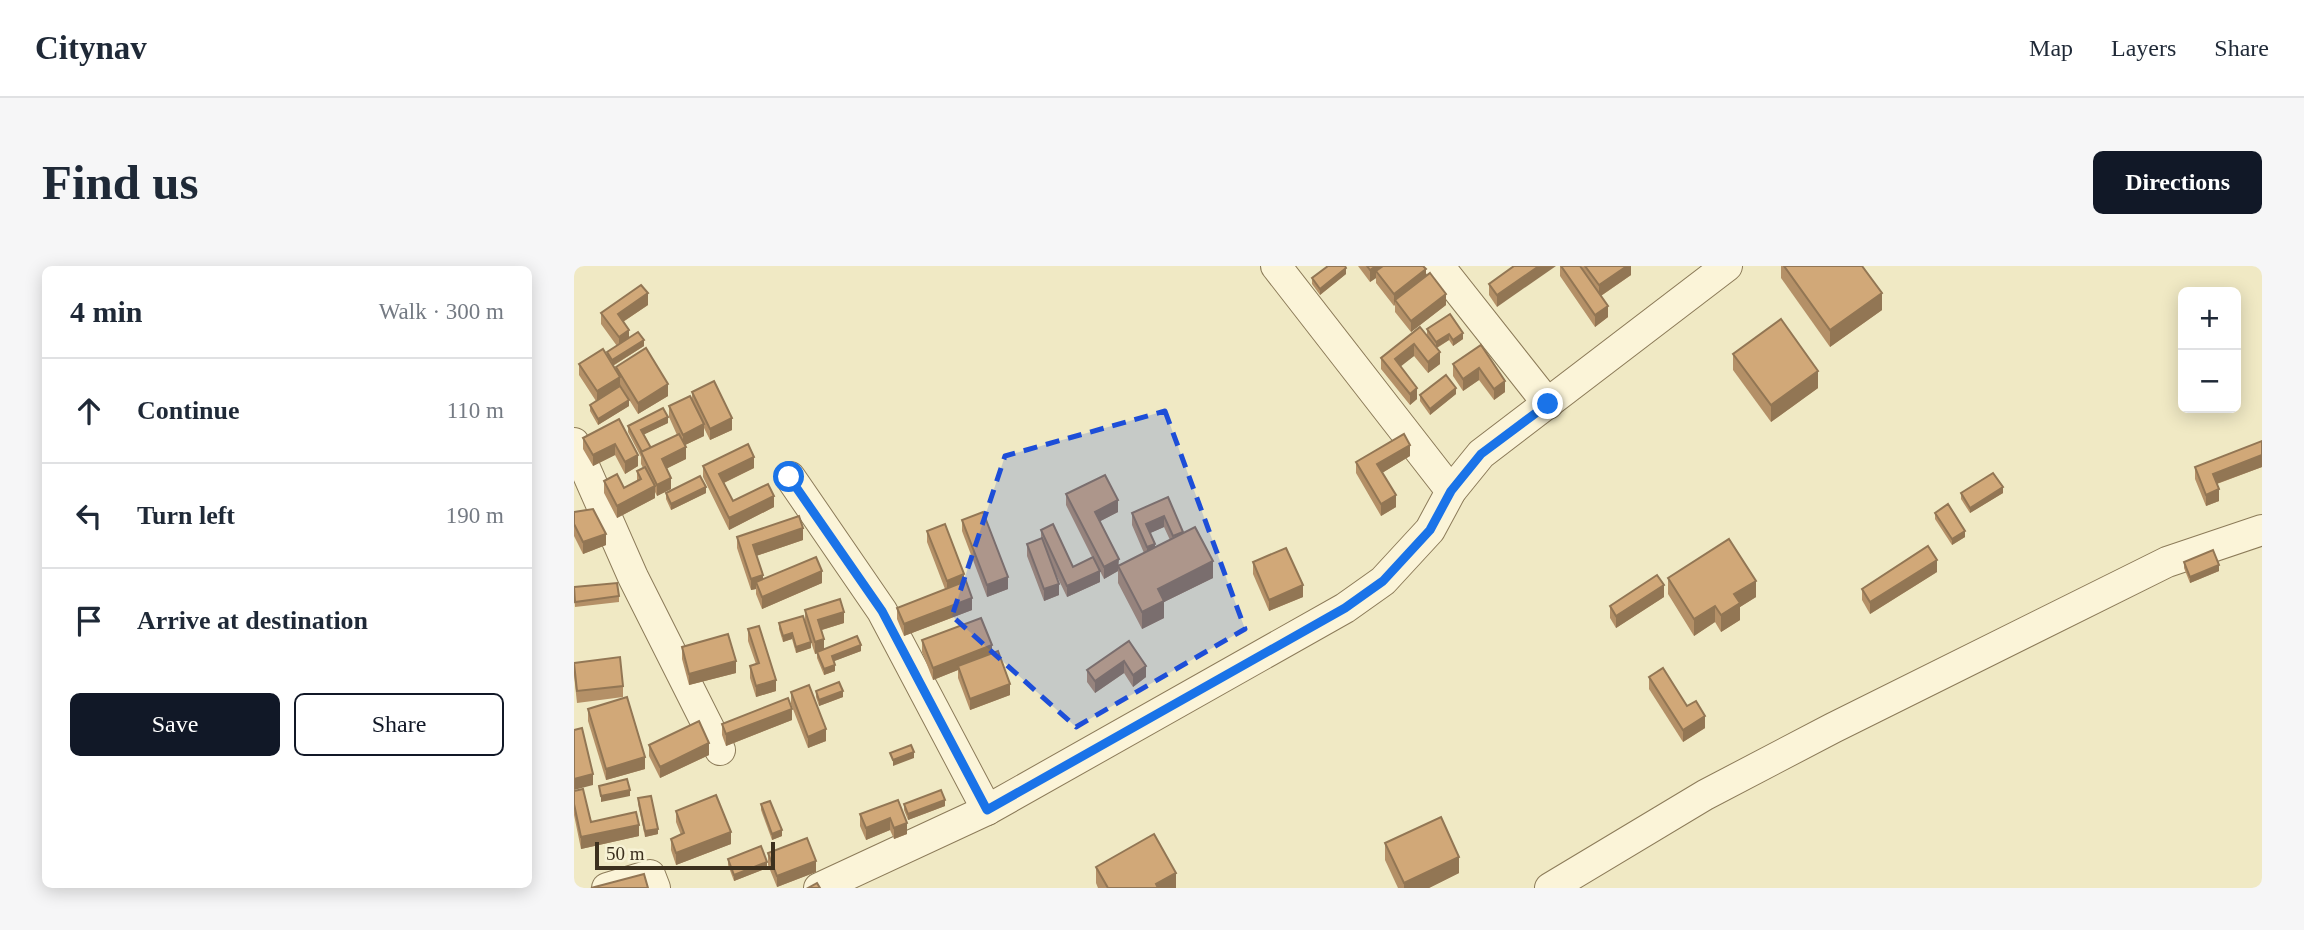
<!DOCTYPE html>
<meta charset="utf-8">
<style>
body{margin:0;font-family:Georgia,serif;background:#f6f6f7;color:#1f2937}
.controls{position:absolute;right:21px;top:21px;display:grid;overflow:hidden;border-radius:10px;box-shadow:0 4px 18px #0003}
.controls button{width:63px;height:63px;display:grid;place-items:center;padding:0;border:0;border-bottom:2px solid #e0e1e3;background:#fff;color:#1f2937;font:35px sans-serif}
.scale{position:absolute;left:21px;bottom:18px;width:180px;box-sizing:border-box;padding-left:7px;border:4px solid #3c301e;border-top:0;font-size:19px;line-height:24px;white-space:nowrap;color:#3c301e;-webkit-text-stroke:5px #f7f2d4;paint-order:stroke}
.stop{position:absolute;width:21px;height:21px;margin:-16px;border:5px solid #1a73e8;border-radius:50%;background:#fff}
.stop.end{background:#1a73e8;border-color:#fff;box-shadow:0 2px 7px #0008}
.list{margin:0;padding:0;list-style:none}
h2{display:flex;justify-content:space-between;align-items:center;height:91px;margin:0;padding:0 28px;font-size:30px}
h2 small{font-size:23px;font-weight:400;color:#747a83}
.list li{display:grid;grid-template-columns:46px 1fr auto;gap:21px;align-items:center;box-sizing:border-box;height:105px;padding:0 28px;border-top:2px solid #e0e1e3}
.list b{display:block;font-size:26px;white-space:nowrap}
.list em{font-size:23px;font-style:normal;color:#747a83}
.actions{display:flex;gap:14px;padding:21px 28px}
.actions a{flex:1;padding:16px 0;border:2px solid #111827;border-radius:10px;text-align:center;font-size:24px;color:#111827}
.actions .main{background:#111827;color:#fff}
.icon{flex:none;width:38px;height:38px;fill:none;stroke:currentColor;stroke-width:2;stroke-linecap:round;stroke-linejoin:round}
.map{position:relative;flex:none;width:1688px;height:622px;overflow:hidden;border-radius:10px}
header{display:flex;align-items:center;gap:42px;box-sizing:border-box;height:98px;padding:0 35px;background:#fff;border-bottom:2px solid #e0e1e3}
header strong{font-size:33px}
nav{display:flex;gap:38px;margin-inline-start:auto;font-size:24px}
.intro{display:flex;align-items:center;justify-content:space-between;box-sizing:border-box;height:168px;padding:0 42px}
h1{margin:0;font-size:49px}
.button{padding:18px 32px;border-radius:10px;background:#111827;color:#fff;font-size:24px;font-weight:700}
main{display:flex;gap:42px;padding:0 42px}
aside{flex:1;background:#fff;border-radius:10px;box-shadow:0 4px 18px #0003}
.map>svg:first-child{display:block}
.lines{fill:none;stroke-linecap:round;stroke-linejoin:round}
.minor-casing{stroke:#8c7b59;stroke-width:32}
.minor{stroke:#fbf4d8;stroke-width:30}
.wall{fill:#b49067;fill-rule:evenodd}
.shaded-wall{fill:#927654}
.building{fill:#d1a878;stroke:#927654;stroke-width:2}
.route{stroke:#1a73e8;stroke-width:9}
.marked{fill:#1d4ed8;fill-opacity:0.2;stroke:#1d4ed8;stroke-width:5;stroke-dasharray:14 9;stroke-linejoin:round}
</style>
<header>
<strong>Citynav</strong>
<nav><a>Map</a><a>Layers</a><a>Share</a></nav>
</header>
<div class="intro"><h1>Find us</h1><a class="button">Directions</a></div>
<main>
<aside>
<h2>4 min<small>Walk · 300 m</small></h2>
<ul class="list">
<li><svg class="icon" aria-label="ahead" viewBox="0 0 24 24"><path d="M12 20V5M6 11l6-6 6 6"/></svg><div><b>Continue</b></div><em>110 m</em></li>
<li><svg class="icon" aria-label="left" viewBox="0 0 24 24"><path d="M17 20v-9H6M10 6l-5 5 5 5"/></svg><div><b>Turn left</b></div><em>190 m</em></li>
<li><svg class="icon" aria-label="arrive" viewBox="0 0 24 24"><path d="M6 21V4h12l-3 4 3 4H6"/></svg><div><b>Arrive at destination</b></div></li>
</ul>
<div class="actions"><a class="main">Save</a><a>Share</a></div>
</aside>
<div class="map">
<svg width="1688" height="622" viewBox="0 0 1688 622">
<rect width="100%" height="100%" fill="#f0e9c4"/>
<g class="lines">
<defs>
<g id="minor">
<polyline points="702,0 877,225"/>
<polyline points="865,0 974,138"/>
<polyline points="0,177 59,311 146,484"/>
<polyline points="216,211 308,345 413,544"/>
<polyline points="33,622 76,609 81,622"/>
<polyline points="245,622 413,544 771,342 809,315 856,264 877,225 907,188 1153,0"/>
<polyline points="976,622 1131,529 1259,462 1593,296 1688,264"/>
</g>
</defs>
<!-- minor casing -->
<use href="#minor" class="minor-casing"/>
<!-- minor -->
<use href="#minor" class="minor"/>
</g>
<!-- wall -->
<g class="wall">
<polygon points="784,0 849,0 852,10 872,39 837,66 821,46 821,39 820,40 802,17 802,12 796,16"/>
<polygon points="940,0 923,41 915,29 915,18"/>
<polygon points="986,0 1057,0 1057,9 1027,30 1034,51 1021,61 986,10"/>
<polygon points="1207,0 1288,0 1308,44 1256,81 1207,12"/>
<polygon points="772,8 746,29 738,18 738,12"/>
<polygon points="74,39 49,56 55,72 70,80 39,100 42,105 42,101 94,130 64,148 46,119 55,140 24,159 16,145 16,139 22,135 5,109 5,98 33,90 33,86 43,80 27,58 27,47"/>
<polygon points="876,48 889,73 879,80 875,74 863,82 866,98 854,107 840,90 826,100 843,133 836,139 807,103 807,92 846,61 858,77 853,69 853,63"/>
<polygon points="907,79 931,126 920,134 905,114 889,125 879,110 879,98"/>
<polygon points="1159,88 1244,122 1197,156 1159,104"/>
<polygon points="118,126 158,164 136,174 130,162 130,170 111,179 112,193 93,202 97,223 83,230 81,226 81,232 43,252 30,227 30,215 50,222 63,216 63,205 69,202 67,198 67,191 54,166 54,160 94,157 70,168 77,182 103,169 95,151 95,140 118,134"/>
<polygon points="882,128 856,149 846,135 846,129"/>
<polygon points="45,153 64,200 51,208 41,189 19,200 9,183 9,172"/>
<polygon points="1688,175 1688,201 1643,218 1645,235 1632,240 1621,213 1621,201"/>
<polygon points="836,190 808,207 822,241 807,250 782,207 782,196"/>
<polygon points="129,200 180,202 150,217 159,235 200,241 155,264 129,211"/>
<polygon points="92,227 132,227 97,244 92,233"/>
<polygon points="1387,227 1429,227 1396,247 1387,233"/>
<path d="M492,228l52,18 -18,9 19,45 25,-13 -12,-28v-12l36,-16 15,36 30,45 -49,24v16l-22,11 -24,-46v-12l-14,8 -4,-8v11l-33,15 -16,-33 8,31 -15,6 -17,-45v-12l14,-5v-9l32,37 19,-10 -26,-52zM590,261l6,13 -15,7 -5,-14z"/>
<polygon points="0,246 32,279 9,288 0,270"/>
<polygon points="1361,247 1391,271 1378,279 1361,253"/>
<polygon points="388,254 434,323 413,331 388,265"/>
<polygon points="353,265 390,316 398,344 330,370 323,353 323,342 371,323 353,276"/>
<polygon points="163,271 229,274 182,290 189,313 248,317 188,343 182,328 182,323 177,324 163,282"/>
<polygon points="679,296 729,331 695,345 679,308"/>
<polygon points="1610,296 1645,305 1616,317 1610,302"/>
<polygon points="1363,306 1296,348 1288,334 1288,323"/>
<polygon points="1094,312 1182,331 1166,341 1166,354 1147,366 1141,356 1120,370 1094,328"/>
<polygon points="0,321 45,330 45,336 1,341"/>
<polygon points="1090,331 1042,362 1036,352 1036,340"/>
<polygon points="231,344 270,357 248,364 250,383 287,385 260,395 261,405 250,409 243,392 243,387 241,388 237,376 237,382 222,387 218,373 209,376 205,363 205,357 231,355"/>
<polygon points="174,363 202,425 182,431 176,412 176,400 182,398 174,375"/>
<polygon points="348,374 418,387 436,429 396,444 384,412 384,404 359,414 348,386"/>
<polygon points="555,375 572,411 559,421 550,407 521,427 513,416 513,404"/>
<polygon points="108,381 162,407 115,419 108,393"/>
<polygon points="0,397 49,420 49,431 3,437 0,409"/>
<polygon points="1075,411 1113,440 1131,462 1109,476 1075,423"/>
<polygon points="242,425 269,431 245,440 242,431"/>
<polygon points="217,426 252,475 234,482 217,438"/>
<polygon points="14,443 71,503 32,514 14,455"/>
<polygon points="218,454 152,480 148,469 148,458"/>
<polygon points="75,479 135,489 86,512 75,490"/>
<polygon points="0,525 17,556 65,570 7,583 0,549"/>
<polygon points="64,532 84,568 71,571 64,538"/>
<polygon points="324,534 333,568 320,573 316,564 292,574 286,560 286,548"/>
<polygon points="187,538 208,570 198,574 187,544"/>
<polygon points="330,538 371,540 334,554 330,544"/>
<polygon points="102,545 157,578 102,599 97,584 97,573 107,569 102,556"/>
<polygon points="811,577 885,607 855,622 824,622 811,594"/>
<polygon points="194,587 242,606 203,621 194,599"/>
<polygon points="154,593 193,602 160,615 154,599"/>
<polygon points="522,601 602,622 524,622 522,617"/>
</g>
<!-- shaded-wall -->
<g class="shaded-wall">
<polygon points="802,0 817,0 802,5 802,12 796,16 796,4"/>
<polygon points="965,0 982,0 923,41 923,29"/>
<polygon points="1053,0 1057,0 1057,9 1025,31 1025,19"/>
<polygon points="772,2 772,8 746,29 746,23"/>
<polygon points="852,3 852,15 821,34 820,40 820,28"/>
<polygon points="74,27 74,39 44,59 44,48"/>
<polygon points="1308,27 1308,44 1256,81 1256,64"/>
<polygon points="872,28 872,39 837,66 837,55"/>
<polygon points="1034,40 1034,51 1021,61 1021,49"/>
<polygon points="55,64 55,76 45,83 45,71"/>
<polygon points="889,67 889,73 879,80 879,74"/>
<polygon points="875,68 875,74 862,82 862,76"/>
<polygon points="70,74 70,80 38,100 38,94"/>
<polygon points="840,78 840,90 821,105 821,93"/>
<polygon points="866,86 866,98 854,107 854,96"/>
<polygon points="905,102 905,114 889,125 889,113"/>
<polygon points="1244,105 1244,122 1197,156 1197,139"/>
<polygon points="46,111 46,123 23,137 23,125"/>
<polygon points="931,115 931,126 920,134 920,123"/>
<polygon points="94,118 94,130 64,148 64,137"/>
<polygon points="843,122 843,133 836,139 836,128"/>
<polygon points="882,122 882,128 856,149 856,143"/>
<polygon points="55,134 55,140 24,159 24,153"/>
<polygon points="94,151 94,157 67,170 67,164"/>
<polygon points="158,152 158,164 136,174 136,163"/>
<polygon points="130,158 130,170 109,180 109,169"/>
<polygon points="41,178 41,189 19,200 19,189"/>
<polygon points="836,179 836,190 803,210 803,198"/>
<polygon points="112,181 112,193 88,205 88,193"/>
<polygon points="64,189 64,200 51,208 51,196"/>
<polygon points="1688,189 1688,201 1639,219 1639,208"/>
<polygon points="180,191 180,202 145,219 145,208"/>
<polygon points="97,212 97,223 83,230 83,219"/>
<polygon points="81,220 81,232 43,252 43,240"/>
<polygon points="132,221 132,227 97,244 97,238"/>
<polygon points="1429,221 1429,227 1396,247 1396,242"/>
<polygon points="1645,223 1645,235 1632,240 1632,229"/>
<polygon points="822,229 822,241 807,250 807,238"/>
<polygon points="200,230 200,241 155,264 155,252"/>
<polygon points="544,234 544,246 521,258 521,246"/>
<polygon points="590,250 590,261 572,269 572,258"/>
<polygon points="229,262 229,274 179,291 179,279"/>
<polygon points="1391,265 1391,271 1378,279 1378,273"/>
<polygon points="32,268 32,279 9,288 9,276"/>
<polygon points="581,278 581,289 573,293 573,281"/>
<polygon points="545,293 544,305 530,313 530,301"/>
<polygon points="1363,294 1363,306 1296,348 1296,336"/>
<polygon points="639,295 639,312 590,336 590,352 568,363 568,346 584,323"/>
<polygon points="1645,299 1645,305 1616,317 1616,311"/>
<polygon points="248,305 248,317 188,343 188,331"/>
<polygon points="526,305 526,316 493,331 493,320"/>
<polygon points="390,308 390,319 373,326 373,315"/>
<polygon points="189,309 189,321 182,316 182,323 177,324 177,313"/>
<polygon points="434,311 434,323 413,331 413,319"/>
<polygon points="1182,315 1182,331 1166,341 1166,354 1147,366 1147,349 1160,328"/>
<polygon points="485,318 485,329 470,335 470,323"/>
<polygon points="729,319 729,331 695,345 695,334"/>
<polygon points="1090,319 1090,331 1042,362 1042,350"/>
<polygon points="398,332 398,344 330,370 330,358"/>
<polygon points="1141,340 1141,356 1120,370 1120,353"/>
<polygon points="270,346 270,357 244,365 244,354"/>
<polygon points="218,367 218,373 209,376 209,370"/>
<polygon points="250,373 250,385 241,388 241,376"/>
<polygon points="237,376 237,382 222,387 222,381"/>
<polygon points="287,379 287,385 258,396 258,390"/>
<polygon points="418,379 418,391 384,400 384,404 359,414 359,402"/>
<polygon points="162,395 162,407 115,419 115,408"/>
<polygon points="550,395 550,407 521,427 521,415"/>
<polygon points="261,399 261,405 250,409 250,403"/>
<polygon points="572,400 572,411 559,421 559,409"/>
<polygon points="202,414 202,425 182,431 182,420"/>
<polygon points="436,418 436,429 396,444 396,433"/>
<polygon points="269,425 269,431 245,440 245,434"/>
<polygon points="218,443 218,454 152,480 152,468"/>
<polygon points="1131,450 1131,462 1109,476 1109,464"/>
<polygon points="252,463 252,475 234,482 234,471"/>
<polygon points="135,477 135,489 86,512 86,501"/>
<polygon points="340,486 340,492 319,500 319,494"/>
<polygon points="71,491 71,503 32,514 32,503"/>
<polygon points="19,508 19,519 0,524 0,513"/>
<polygon points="56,524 56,530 27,536 27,530"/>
<polygon points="371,534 371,540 334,554 334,548"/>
<polygon points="316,552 316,564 292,574 292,562"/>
<polygon points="333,557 333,568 320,573 320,562"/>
<polygon points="65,559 65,570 7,583 7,571"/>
<polygon points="84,563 84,568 71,571 71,565"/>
<polygon points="208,564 208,570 198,574 198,568"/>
<polygon points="157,566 157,578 102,599 102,587"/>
<polygon points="885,591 885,607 855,622 830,622 830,617"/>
<polygon points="242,595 242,606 203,621 203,610"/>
<polygon points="193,596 193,602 160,615 160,609"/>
<polygon points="602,607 602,622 582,622 582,618"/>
</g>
<!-- building -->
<g class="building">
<polygon points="754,0 771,0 772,2 746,23 738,12"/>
<polygon points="793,0 802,0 796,4"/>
<polygon points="809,0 849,0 852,3 820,28 802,5"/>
<polygon points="940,0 965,0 923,29 915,18"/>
<polygon points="987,0 1006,0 1034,40 1021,49"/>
<polygon points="1011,0 1053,0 1025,19"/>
<polygon points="1210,0 1288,0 1308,27 1256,64"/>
<polygon points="856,7 872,28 837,55 821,34"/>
<polygon points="67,19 74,27 44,48 55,64 45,71 27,47"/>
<polygon points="876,48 889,67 879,74 875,68 862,76 853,63"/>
<polygon points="1207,53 1244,105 1197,139 1159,88"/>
<polygon points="846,61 866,86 854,96 840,78 821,93 843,122 836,128 807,92"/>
<polygon points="64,66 70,74 38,94 33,86"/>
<polygon points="907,79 931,115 920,123 905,102 889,113 879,98"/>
<polygon points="72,82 94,118 64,137 42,101"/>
<polygon points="29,83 46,111 23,125 5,98"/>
<polygon points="872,109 882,122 856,143 846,129"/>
<polygon points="140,115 158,152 136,163 118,126"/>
<polygon points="46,120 55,134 24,153 16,139"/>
<polygon points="116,130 130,158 109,169 95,140"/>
<polygon points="89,142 94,151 67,164 77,182 68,186 54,160"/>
<polygon points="45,153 64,189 51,196 41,178 19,189 9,172"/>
<polygon points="105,168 112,181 88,193 97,212 83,219 67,186"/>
<polygon points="830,168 836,179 803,198 822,229 807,238 782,196"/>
<polygon points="1688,175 1688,189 1639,208 1645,223 1632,229 1621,201"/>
<polygon points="174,178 180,191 145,208 159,235 194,218 200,230 155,252 129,200"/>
<polygon points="71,201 81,220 43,240 30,215 43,208 50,222 67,213 63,205"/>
<polygon points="1419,207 1429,221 1396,242 1387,227"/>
<polygon points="531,209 544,234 521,246 545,293 530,301 492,228"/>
<polygon points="126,210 132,221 97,238 92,227"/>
<polygon points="594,231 609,266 599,270 590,250 572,258 581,278 573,281 558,247"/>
<polygon points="1374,238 1391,265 1378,273 1361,247"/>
<polygon points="19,243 32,268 9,276 0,258 0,246"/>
<polygon points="409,246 434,311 413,319 388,254"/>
<polygon points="225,250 229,262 179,279 189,309 177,313 163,271"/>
<polygon points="371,258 390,308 373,315 353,265"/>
<polygon points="479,258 499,301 519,291 526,305 493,320 467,264"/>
<polygon points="621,261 639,295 584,323 590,335 568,346 544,300"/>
<polygon points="468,272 485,318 470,323 453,278"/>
<polygon points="1155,273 1182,315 1160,328 1166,337 1147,349 1141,340 1120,353 1094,312"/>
<polygon points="1354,280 1363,294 1296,336 1288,323"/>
<polygon points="712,282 729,319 695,334 679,296"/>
<polygon points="1639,284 1645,299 1616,311 1610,296"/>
<polygon points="242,291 248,305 188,331 182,316"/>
<polygon points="1083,309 1090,319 1042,350 1036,340"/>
<polygon points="392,315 398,332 330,358 323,342"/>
<polygon points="43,317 45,330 1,336 0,321"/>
<polygon points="266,333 270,346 244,354 250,373 241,376 231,344"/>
<polygon points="229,350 237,376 222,381 218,367 209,370 205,357"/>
<polygon points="407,352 418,379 359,402 348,374"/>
<polygon points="185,360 202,414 182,420 176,400 185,397 174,363"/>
<polygon points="154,368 162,395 115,408 108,381"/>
<polygon points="283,370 287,379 258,390 261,399 250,403 243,386"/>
<polygon points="555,375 572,400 559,409 550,395 521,415 513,404"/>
<polygon points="424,385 436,418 396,433 384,400"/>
<polygon points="46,391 49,420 3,425 0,397"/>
<polygon points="1089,402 1113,440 1122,435 1131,450 1109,464 1075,411"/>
<polygon points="265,416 269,425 245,434 242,425"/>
<polygon points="235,419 252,463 234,471 217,426"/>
<polygon points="53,431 71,491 32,503 14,443"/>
<polygon points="214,432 218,443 152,468 148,458"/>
<polygon points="125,455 135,477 86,501 75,479"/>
<polygon points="8,462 19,508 0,513 0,464"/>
<polygon points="337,479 340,486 319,494 316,487"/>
<polygon points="53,513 56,524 27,530 25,520"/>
<polygon points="9,523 17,556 62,546 65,559 7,571 0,538 0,525"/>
<polygon points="367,524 371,534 334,548 330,538"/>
<polygon points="142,529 157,566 102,587 97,573 110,567 102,545"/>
<polygon points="77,530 84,563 71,565 64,532"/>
<polygon points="324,534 333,557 320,562 316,552 292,562 286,548"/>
<polygon points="196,535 208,564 198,568 187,538"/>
<polygon points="867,551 885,591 830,617 811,577"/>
<polygon points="580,568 602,607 582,618 584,622 534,622 522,601"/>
<polygon points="233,572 242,595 203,610 194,587"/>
<polygon points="187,580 193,596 160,609 154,593"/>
<polygon points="70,608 74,622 17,622"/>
<polygon points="243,617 246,622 234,622"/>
</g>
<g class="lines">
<!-- route -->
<polyline class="route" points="215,211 308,345 413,544 771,342 809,315 856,264 877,225 907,188 974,138"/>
</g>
<!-- marked area -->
<path class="marked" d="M591,145l80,218 -169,98 -124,-111 53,-160z"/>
</svg>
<div class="controls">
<button>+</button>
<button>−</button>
</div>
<div class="scale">50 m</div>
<div class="stop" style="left:215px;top:211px"></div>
<div class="stop end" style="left:974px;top:138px"></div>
</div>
</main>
